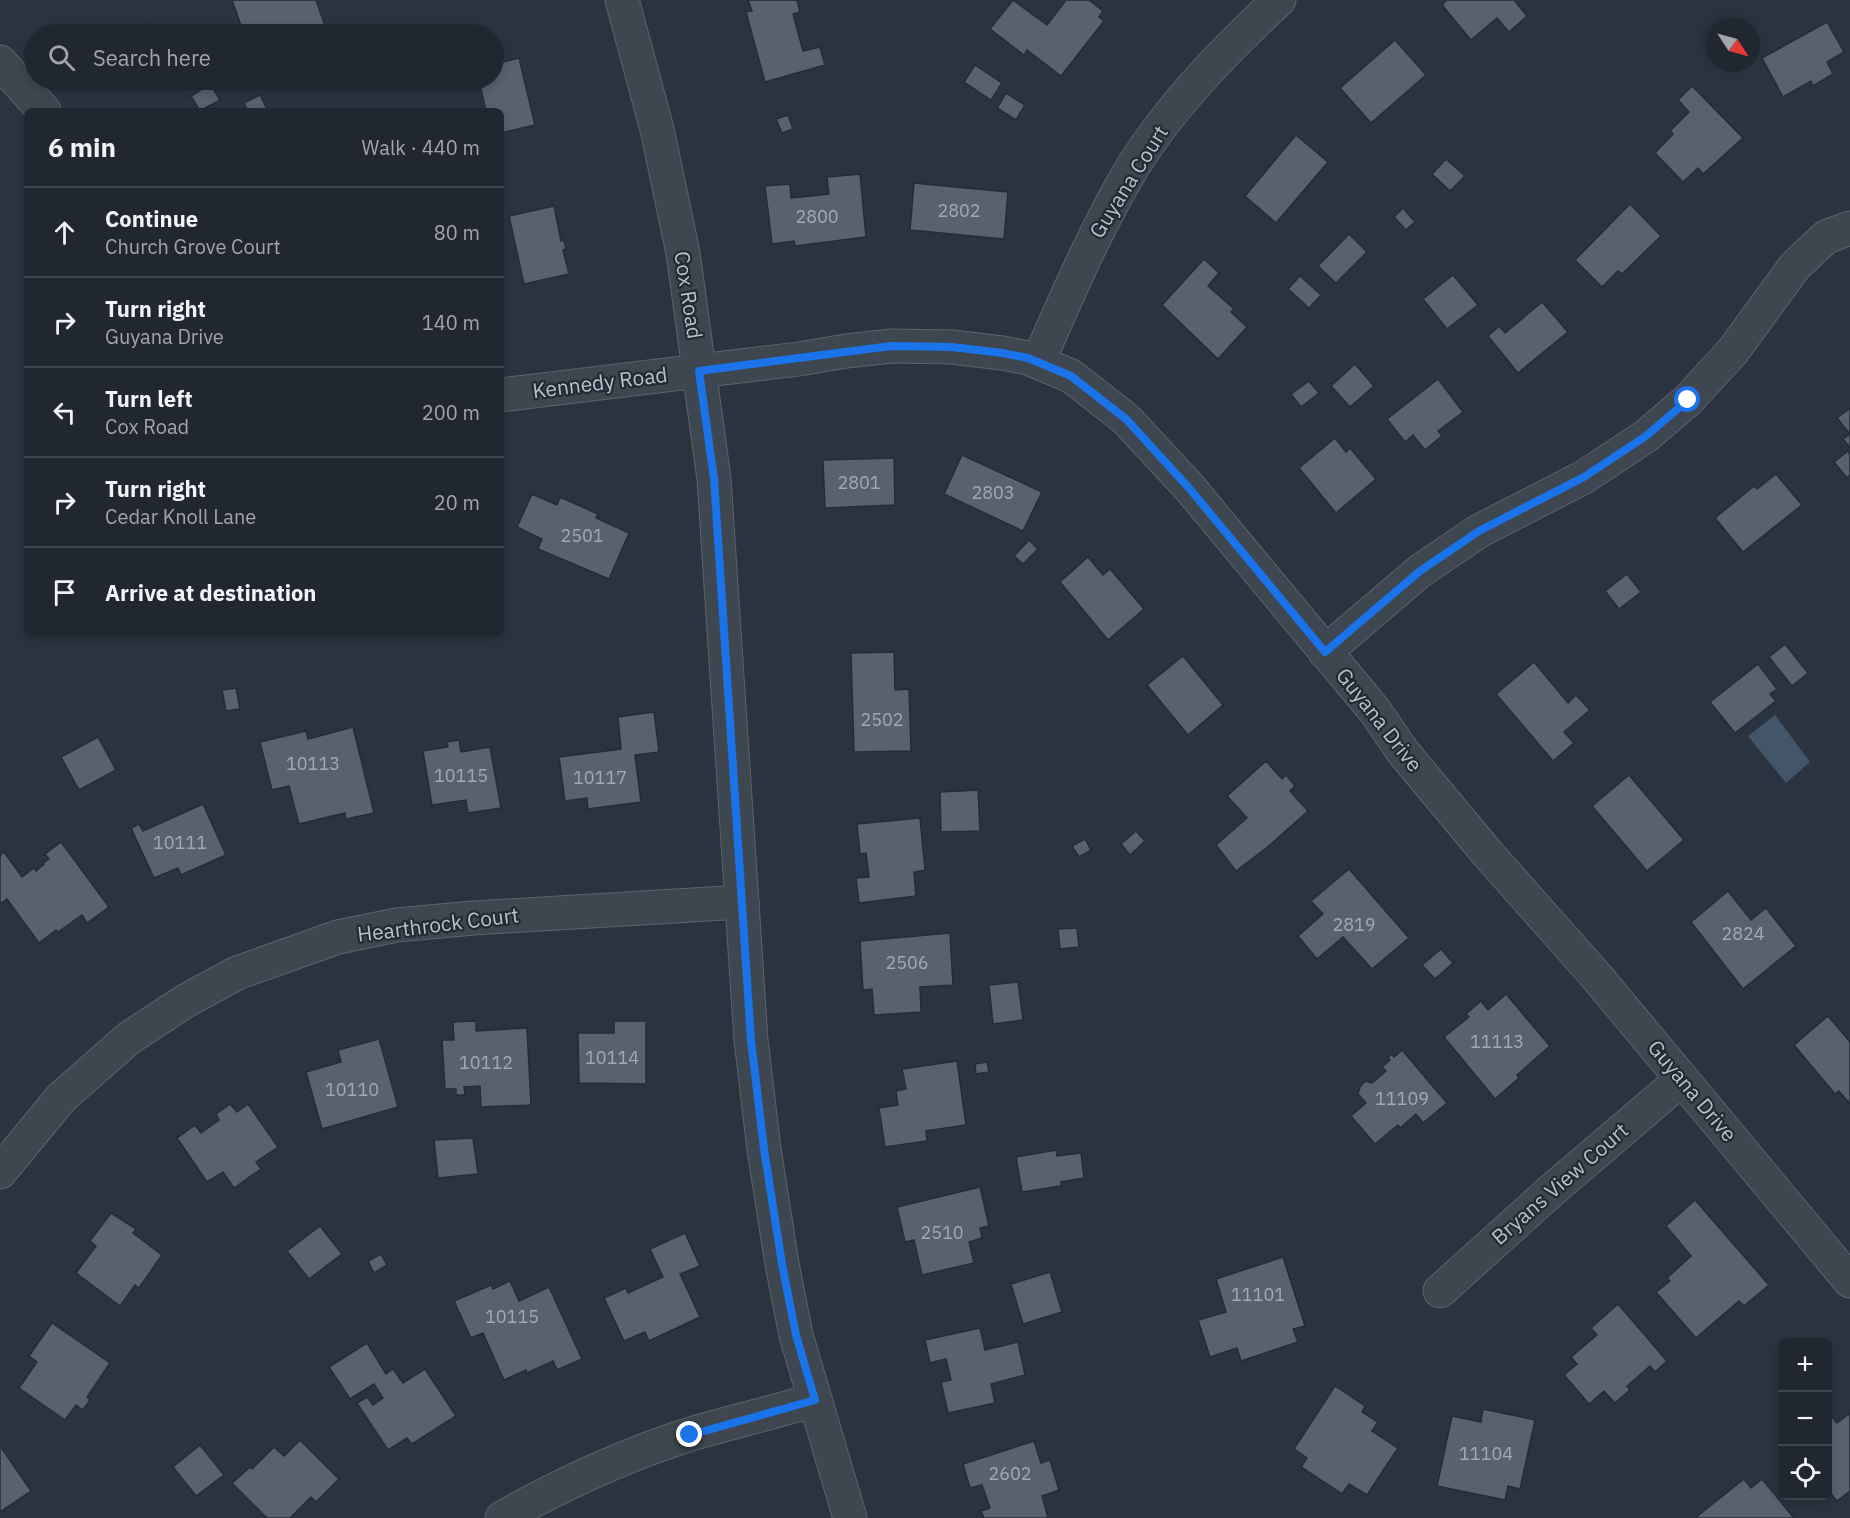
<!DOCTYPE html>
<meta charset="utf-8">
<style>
body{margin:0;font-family:"IBM Plex Sans",sans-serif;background:#2d333c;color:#f1f3f6}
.controls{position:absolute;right:18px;bottom:18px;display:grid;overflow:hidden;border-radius:9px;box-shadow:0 3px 9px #0003}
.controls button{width:54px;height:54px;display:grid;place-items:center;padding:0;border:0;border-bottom:2px solid #3d444c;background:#202730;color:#f1f3f6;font:30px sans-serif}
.compass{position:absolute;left:1706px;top:18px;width:54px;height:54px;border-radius:50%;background:#202730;box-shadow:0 3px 9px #0003;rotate:126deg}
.stop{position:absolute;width:18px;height:18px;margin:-14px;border:4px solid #1a73e8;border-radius:50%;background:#fff}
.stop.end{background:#1a73e8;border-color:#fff;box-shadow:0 2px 6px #0008}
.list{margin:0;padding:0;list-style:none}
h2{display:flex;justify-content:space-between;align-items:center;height:78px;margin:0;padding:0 24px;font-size:26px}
h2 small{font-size:20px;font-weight:400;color:#a2a5ab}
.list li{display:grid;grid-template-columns:39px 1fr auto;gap:18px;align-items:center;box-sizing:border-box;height:90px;padding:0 24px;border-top:2px solid #3d444c}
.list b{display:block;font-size:22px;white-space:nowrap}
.list p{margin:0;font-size:20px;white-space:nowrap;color:#a2a5ab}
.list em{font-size:20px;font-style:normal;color:#a2a5ab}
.icon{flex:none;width:33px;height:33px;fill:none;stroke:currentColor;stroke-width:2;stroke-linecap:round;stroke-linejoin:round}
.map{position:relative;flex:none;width:1850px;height:1518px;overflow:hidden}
.search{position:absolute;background:#202730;box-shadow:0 3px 9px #0003;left:24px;top:24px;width:480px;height:66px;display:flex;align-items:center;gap:15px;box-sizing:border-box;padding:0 21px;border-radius:33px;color:#a2a5ab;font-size:22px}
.panel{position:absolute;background:#202730;box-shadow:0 3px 9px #0003;left:24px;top:108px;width:480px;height:528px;border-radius:9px}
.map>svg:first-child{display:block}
.water{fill:#435568}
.building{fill:#58626f;stroke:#242d37;stroke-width:1.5}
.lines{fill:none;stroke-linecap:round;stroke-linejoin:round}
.street-casing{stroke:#5b646d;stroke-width:35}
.street{stroke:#3e4650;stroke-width:33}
.route{stroke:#1a73e8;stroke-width:8}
.labels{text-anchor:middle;stroke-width:4.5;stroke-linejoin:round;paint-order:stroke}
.number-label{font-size:18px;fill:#a2a9b3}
.street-label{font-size:21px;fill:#bac1ca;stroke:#222b35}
</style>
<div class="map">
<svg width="1850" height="1518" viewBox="0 0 1850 1518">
<rect width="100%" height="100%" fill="#2a3440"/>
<!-- water -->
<polygon class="water" points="1775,715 1810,762 1786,783 1748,736"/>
<!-- building -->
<g class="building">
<polygon points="232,0 316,0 326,29 309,34 294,34 293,30 279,34 244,34"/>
<polygon points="748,0 797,0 800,12 793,14 803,51 820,47 825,65 765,82 746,12 752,11"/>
<polygon points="1013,0 1047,25 1066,0 1089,0 1103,11 1099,17 1104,21 1061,76 1027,50 1024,55 990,29"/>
<polygon points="1447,0 1514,0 1527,16 1509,32 1497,18 1471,40 1442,5"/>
<polygon points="155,22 161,34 123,34 122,31 135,25 138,30"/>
<polygon points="1827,22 1844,52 1827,62 1833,74 1813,86 1811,81 1783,97 1762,58"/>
<polygon points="1395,40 1426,75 1371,123 1340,88"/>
<polygon points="519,58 535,125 501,133 501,111 486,111 479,80 494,80 494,64"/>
<polygon points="975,65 1002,83 991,100 964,82"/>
<polygon points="147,80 176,80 152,91"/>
<polygon points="210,84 220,100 200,111 191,96"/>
<polygon points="1692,86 1743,138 1703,174 1698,168 1683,182 1655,153 1673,134 1670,131 1689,112 1678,100"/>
<polygon points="1006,93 1025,105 1016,120 997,108"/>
<polygon points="260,95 268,111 248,111 244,103"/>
<polygon points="788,115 793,129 782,133 776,119"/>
<polygon points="1296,135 1328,162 1276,223 1245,196"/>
<polygon points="1446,159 1465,176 1450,191 1432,174"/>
<polygon points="860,174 866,237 795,246 794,241 772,244 765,186 790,184 791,198 829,194 827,177"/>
<polygon points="914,183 1008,192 1004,239 910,230"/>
<polygon points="1630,204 1661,236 1622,274 1618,271 1602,287 1575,260"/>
<polygon points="554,206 561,241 564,240 566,249 563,250 569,274 524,284 509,216"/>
<polygon points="1403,208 1415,222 1406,230 1394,217"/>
<polygon points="1349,234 1367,252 1336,283 1318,266"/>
<polygon points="1204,259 1219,273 1208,286 1234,309 1231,312 1247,327 1218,359 1162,305"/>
<polygon points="1453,275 1478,305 1447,329 1423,299"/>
<polygon points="1300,276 1321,295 1309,308 1288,289"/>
<polygon points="1542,302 1568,332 1518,373 1488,336 1499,326 1505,333"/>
<polygon points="1355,364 1374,386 1350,407 1331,386"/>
<polygon points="1438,379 1463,412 1438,431 1442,436 1425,450 1413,435 1405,442 1387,419"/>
<polygon points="1309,381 1319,393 1301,407 1291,394"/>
<polygon points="1850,408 1850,448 1843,439 1850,434 1837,418"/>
<polygon points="1335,438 1346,452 1350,448 1376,479 1336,513 1299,468"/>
<polygon points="1848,451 1850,455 1850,475 1847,478 1834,462"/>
<polygon points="962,455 1042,492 1023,531 944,494"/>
<polygon points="894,458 895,505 825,508 823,460"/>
<polygon points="1776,474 1802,505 1743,552 1715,518 1754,486 1757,489"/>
<polygon points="532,494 557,505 560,497 598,514 596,518 629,533 609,579 538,549 542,539 517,527"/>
<polygon points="1029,540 1038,549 1023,564 1014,556"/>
<polygon points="1088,557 1103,575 1110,569 1144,609 1108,640 1060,582"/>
<polygon points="1627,574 1641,592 1619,609 1605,591"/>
<polygon points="1785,644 1808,673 1792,686 1769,657"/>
<polygon points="894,652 895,690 909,689 911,751 854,752 851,653"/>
<polygon points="1183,656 1223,705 1188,735 1147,685"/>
<polygon points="1534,662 1568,703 1576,695 1590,710 1564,732 1574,743 1553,761 1496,694"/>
<polygon points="1758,664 1777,689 1770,694 1776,701 1735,733 1710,702"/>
<polygon points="236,688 240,709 226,711 222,690"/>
<polygon points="654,712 659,752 635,755 641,802 588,809 587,798 565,801 559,757 621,749 618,717"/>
<polygon points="353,727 374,813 346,819 345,813 299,824 289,786 272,790 260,742 306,731 308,739"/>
<polygon points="98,737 116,770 79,790 61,757"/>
<polygon points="459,740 461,752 490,747 501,808 468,813 466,800 432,805 423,751 448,747 447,742"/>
<polygon points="1266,761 1282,779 1286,775 1295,786 1290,791 1308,811 1270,845 1236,871 1216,845 1247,818 1227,796"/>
<polygon points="1629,775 1684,840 1647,871 1592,806"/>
<polygon points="978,790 980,831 941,832 940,792"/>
<polygon points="203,804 226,855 181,875 178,868 154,878 131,828 139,824 143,831"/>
<polygon points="920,818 925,870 914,872 916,896 859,903 856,878 869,877 866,853 860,854 857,824"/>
<polygon points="1136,831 1145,841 1130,855 1121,844"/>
<polygon points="1085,839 1091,850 1079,857 1072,846"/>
<polygon points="61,842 109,907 87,923 82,915 58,932 56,930 39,943 7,899 0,904 0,856 4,852 22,877 34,868 36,871 44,864 43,863 49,859 45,854"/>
<polygon points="1349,869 1409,938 1372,969 1343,937 1317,959 1298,936 1323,914 1311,901"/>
<polygon points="1728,891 1751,920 1766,908 1796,946 1743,989 1691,922"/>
<polygon points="1077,928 1079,947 1060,949 1058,929"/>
<polygon points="950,933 953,985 920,987 921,1012 874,1015 872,989 863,990 860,941"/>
<polygon points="1441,949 1453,963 1435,979 1422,965"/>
<polygon points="1018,982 1023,1020 993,1024 989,985"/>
<polygon points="1506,994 1550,1046 1517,1075 1519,1078 1495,1099 1444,1037 1469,1017 1466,1014 1481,1001 1488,1010"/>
<polygon points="1828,1016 1850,1042 1850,1104 1839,1091 1835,1094 1794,1045"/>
<polygon points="476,1021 476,1031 527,1028 531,1105 481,1107 480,1086 464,1087 465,1095 456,1095 456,1089 445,1089 442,1040 454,1040 453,1022"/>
<polygon points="614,1021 646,1021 646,1084 579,1083 578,1033 614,1033"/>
<polygon points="379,1039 398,1107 322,1129 306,1072 341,1062 338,1050"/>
<polygon points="1402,1050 1447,1103 1423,1123 1416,1114 1400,1128 1398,1125 1375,1144 1351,1116 1366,1103 1358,1094 1360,1087 1365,1081 1372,1083 1386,1071 1382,1067 1390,1060 1388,1058 1392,1054 1394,1057"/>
<polygon points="957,1061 966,1125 926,1131 927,1141 885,1147 879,1108 898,1105 896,1091 906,1089 902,1069"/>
<polygon points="987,1062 989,1072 976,1074 975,1064"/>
<polygon points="230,1104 237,1112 248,1104 278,1147 256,1162 261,1169 234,1188 223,1172 207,1182 177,1138 195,1125 201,1133 219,1120 216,1114"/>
<polygon points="473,1138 478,1174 438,1178 434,1140"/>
<polygon points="1056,1150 1057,1156 1081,1153 1084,1178 1061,1182 1061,1186 1022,1192 1016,1157"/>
<polygon points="980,1187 989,1226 980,1228 982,1238 969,1242 974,1263 922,1275 914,1240 905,1242 897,1207"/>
<polygon points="1695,1200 1769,1285 1744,1306 1739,1301 1696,1338 1656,1292 1670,1281 1667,1278 1691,1256 1666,1226"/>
<polygon points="111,1213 136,1229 133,1233 162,1255 139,1288 135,1285 120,1306 76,1273 96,1246 90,1241"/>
<polygon points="320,1226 342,1254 309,1279 287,1251"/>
<polygon points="685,1233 700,1266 680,1274 700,1317 649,1341 645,1332 624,1341 604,1298 626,1288 628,1293 663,1277 650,1249"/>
<polygon points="381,1254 387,1265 374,1273 368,1261"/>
<polygon points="1283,1257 1305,1326 1293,1329 1298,1342 1241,1361 1237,1348 1210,1357 1198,1320 1226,1312 1216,1279"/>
<polygon points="1050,1272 1062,1312 1023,1324 1011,1284"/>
<polygon points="510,1281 519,1301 549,1287 582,1359 557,1370 553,1361 527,1373 526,1370 504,1380 483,1333 471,1338 454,1301 491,1285 493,1289"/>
<polygon points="1618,1304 1667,1361 1655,1372 1650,1366 1627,1386 1630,1390 1615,1403 1604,1391 1589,1404 1564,1375 1577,1364 1571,1357 1597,1335 1591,1328"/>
<polygon points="52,1323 110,1363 87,1397 90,1400 83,1410 76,1405 65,1420 19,1388 37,1362 29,1356"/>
<polygon points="980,1328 985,1350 1018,1342 1025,1375 991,1384 995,1403 948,1413 941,1382 951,1380 946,1359 930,1363 925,1340"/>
<polygon points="367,1343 386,1374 393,1369 403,1383 425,1369 456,1416 412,1444 407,1438 388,1450 357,1403 367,1397 373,1405 383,1398 374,1384 350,1399 329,1367"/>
<polygon points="1335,1386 1365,1406 1362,1412 1378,1422 1372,1431 1398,1448 1367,1495 1349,1484 1342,1494 1301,1467 1307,1458 1294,1449"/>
<polygon points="1483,1409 1535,1420 1520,1489 1508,1486 1505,1500 1437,1486 1452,1416 1481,1422"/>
<polygon points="1828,1411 1837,1423 1850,1413 1850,1491 1837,1501 1828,1490"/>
<polygon points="300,1440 339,1479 316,1502 311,1497 290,1518 267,1518 232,1483 250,1467 252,1469 274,1447 284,1456"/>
<polygon points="1034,1441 1041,1463 1050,1460 1059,1490 1042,1496 1048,1518 984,1518 981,1511 990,1508 982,1485 970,1488 963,1464"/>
<polygon points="200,1445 224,1475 196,1496 173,1467"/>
<polygon points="0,1446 31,1491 0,1512"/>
<polygon points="1744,1479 1751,1488 1762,1479 1794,1518 1695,1518"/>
</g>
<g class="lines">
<defs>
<g id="street">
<polyline points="622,0 657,129 683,253 714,479 751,1040 764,1149 782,1264 796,1335 850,1518"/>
<polyline points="0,62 44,111"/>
<path d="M1038,362c29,-66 57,-132 94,-194 39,-63 93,-118 147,-168"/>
<polyline points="501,395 799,359 846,351 891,346 952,347 1002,353 1028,358 1071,376 1126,419 1189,487 1375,711 1403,752 1488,854 1597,977 1850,1281"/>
<polyline points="1325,652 1420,571 1479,531 1584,477 1646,436 1688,400 1733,351 1795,266 1826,237 1850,228"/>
<polyline points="0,1172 61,1098 129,1038 187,1000 237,973 338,937 397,925 473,918 742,902"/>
<polyline points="1440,1291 1552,1190 1682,1079"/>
<path d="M502,1518c60,-34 123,-63 189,-84 41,-12 83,-22 124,-34"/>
</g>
</defs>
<!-- street casing -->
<use href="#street" class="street-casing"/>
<!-- street -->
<use href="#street" class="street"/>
</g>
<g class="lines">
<!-- route -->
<polyline class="route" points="690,1435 815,1400 796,1335 782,1264 764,1149 751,1040 714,479 699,371 891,346 952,347 1002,353 1028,358 1071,376 1126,419 1189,488 1325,652 1420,571 1479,531 1584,477 1646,436 1688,400"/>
</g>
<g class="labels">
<!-- number labels -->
<g class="number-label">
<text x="959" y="217">2802</text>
<text x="817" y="223">2800</text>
<text x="859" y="489">2801</text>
<text x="993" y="499">2803</text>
<text x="582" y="542">2501</text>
<text x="882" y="726">2502</text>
<text x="313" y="770">10113</text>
<text x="461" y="782">10115</text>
<text x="600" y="784">10117</text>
<text x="180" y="849">10111</text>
<text x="1354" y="931">2819</text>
<text x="1743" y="940">2824</text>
<text x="907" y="969">2506</text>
<text x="1497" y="1048">11113</text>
<text x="612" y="1064">10114</text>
<text x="486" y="1069">10112</text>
<text x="352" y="1096">10110</text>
<text x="1402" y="1105">11109</text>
<text x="942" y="1239">2510</text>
<text x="1258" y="1301">11101</text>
<text x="512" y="1323">10115</text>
<text x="1486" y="1460">11104</text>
<text x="1010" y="1480">2602</text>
</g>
<!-- street labels -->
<g class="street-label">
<text transform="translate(1129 182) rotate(-58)" y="7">Guyana Court</text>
<text transform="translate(688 295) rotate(81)" y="7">Cox Road</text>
<text transform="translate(600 383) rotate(-7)" y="7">Kennedy Road</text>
<text transform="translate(1379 720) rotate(52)" y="7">Guyana Drive</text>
<text transform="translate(438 925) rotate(-7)" y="7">Hearthrock Court</text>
<text transform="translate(1692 1091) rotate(50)" y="7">Guyana Drive</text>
<text transform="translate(1560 1184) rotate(-41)" y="7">Bryans View Court</text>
</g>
</g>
</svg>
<div class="controls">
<button>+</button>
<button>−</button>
<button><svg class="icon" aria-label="locate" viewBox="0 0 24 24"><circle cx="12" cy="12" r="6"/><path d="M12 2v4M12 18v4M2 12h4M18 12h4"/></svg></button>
</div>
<svg class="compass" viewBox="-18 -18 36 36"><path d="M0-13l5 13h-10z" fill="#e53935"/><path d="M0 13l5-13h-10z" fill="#a2a5ab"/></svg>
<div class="stop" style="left:1688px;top:400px"></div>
<div class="stop end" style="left:690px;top:1435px"></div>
<div class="search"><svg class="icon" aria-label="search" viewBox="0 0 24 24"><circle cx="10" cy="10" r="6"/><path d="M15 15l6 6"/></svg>Search here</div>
<section class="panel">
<h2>6 min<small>Walk · 440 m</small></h2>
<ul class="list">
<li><svg class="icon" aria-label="ahead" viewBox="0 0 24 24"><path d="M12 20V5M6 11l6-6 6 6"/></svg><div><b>Continue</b><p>Church Grove Court</p></div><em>80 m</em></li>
<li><svg class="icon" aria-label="right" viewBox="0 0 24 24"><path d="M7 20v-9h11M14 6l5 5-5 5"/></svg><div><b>Turn right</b><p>Guyana Drive</p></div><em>140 m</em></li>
<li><svg class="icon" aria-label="left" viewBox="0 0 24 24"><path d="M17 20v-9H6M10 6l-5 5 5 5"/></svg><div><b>Turn left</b><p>Cox Road</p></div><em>200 m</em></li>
<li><svg class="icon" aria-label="right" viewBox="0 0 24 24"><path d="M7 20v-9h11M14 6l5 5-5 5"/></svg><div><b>Turn right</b><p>Cedar Knoll Lane</p></div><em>20 m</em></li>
<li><svg class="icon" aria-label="arrive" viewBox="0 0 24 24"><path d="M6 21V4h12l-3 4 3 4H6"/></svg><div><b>Arrive at destination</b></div></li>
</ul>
</section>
</div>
